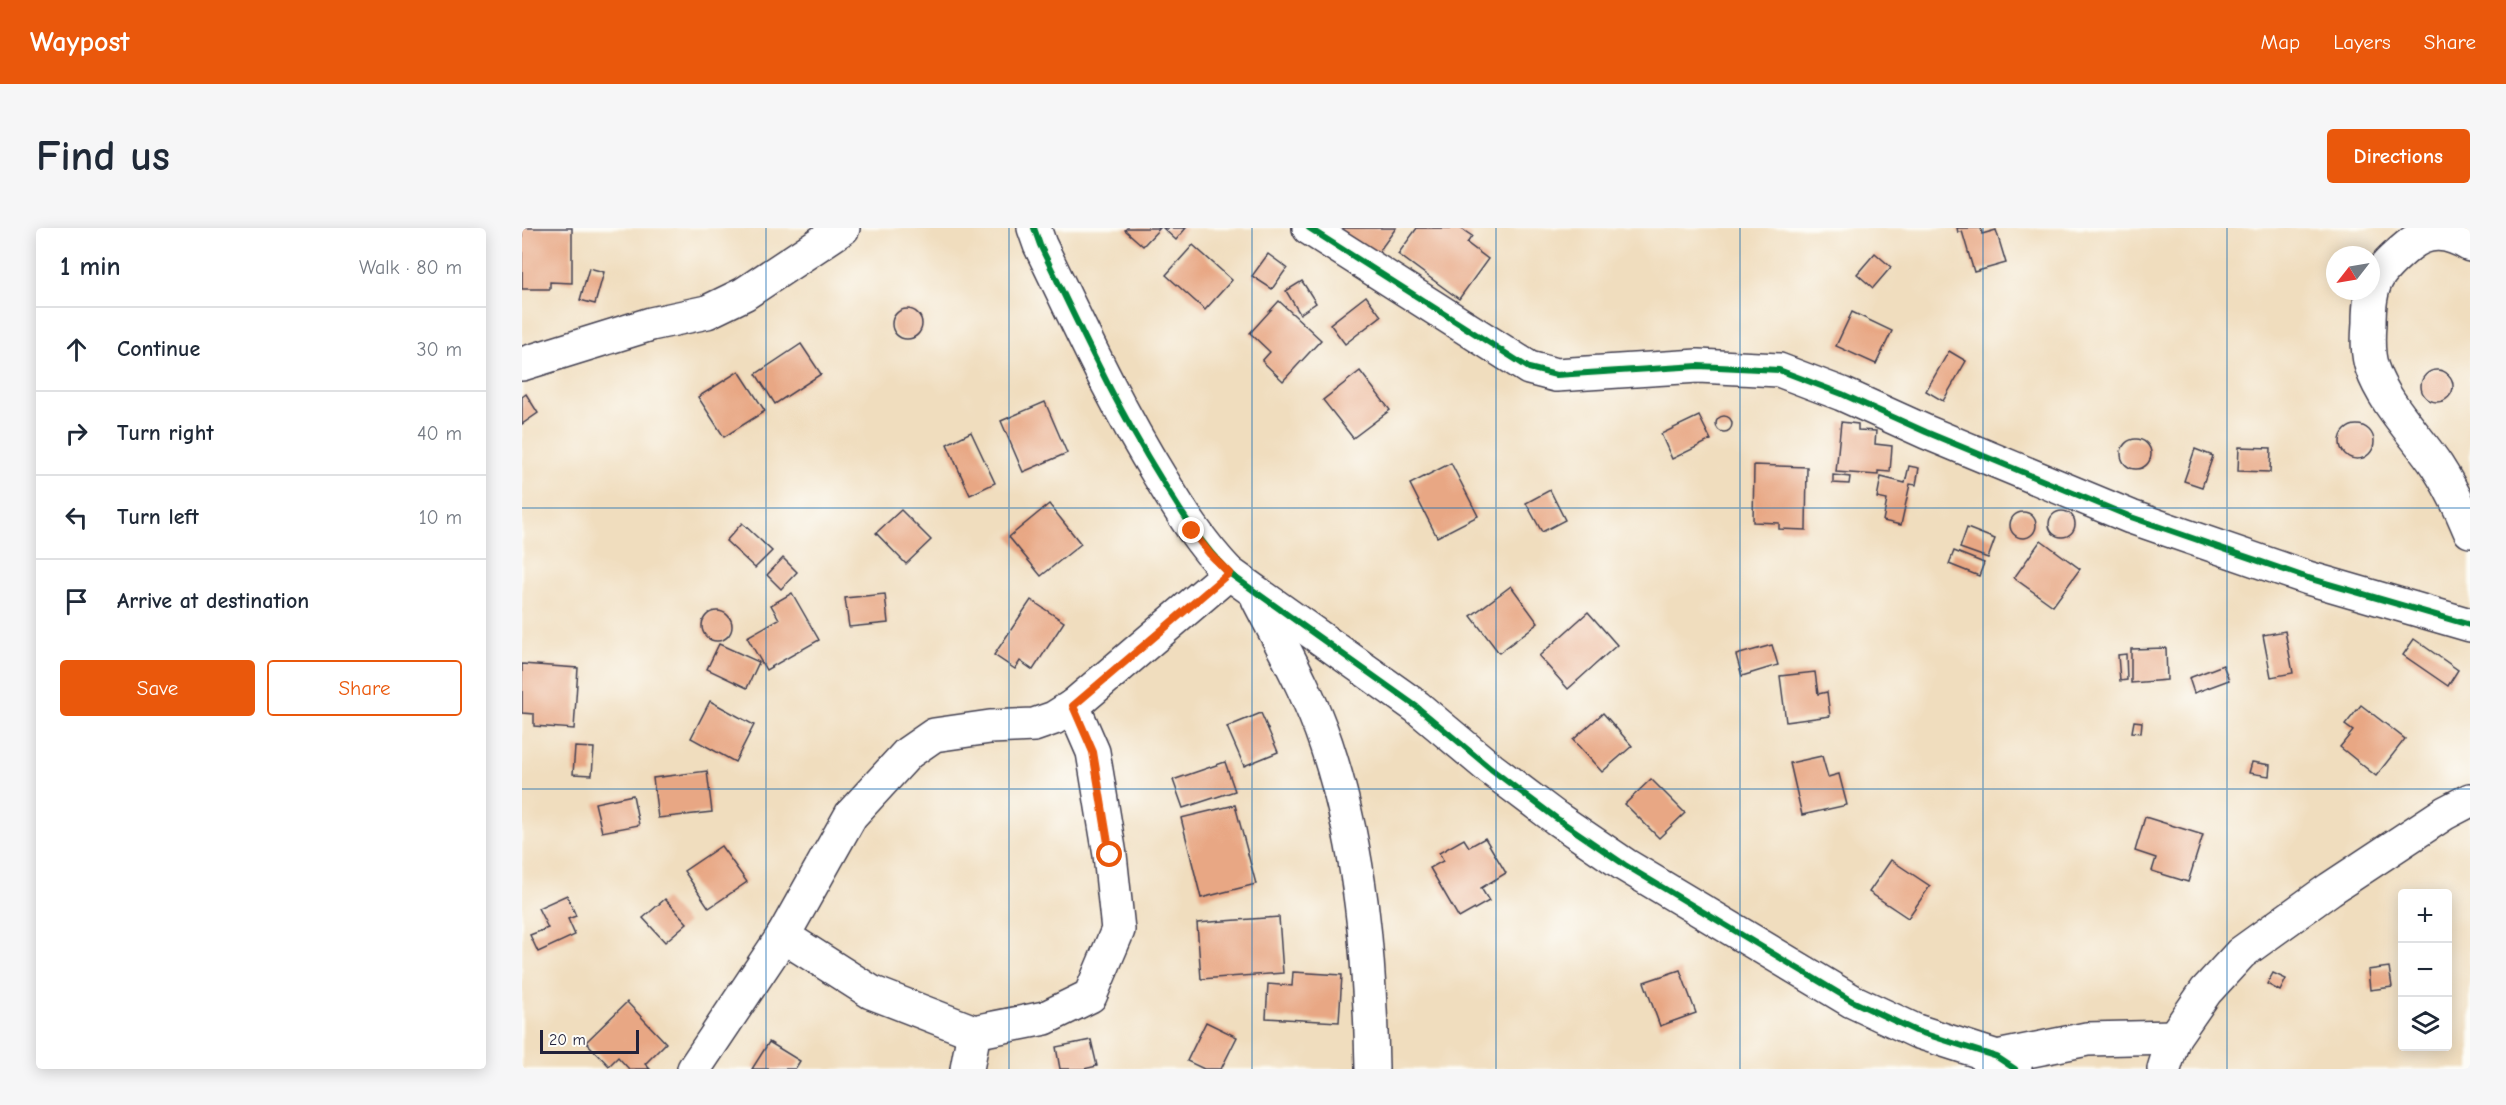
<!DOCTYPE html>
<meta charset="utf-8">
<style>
body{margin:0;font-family:"Comic Neue",sans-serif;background:#f6f6f7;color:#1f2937}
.controls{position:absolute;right:18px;bottom:18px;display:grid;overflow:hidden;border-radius:6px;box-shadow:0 3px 15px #0003}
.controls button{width:54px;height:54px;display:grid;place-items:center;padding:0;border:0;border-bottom:2px solid #e0e1e3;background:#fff;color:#1f2937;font:30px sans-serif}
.compass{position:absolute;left:1804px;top:18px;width:54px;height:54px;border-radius:50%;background:#fff;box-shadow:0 3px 15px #0003;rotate:239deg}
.scale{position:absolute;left:18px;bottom:15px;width:99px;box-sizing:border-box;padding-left:6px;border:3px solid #22223b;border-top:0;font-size:16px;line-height:21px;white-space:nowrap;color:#22223b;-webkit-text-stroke:4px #fdfcf7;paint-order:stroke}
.stop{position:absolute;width:18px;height:18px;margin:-14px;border:4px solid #ea580c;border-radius:50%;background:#fff}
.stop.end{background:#ea580c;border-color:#fff;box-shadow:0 2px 6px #0008}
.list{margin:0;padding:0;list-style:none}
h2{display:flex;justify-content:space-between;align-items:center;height:78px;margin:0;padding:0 24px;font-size:26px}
h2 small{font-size:20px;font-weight:400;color:#747a83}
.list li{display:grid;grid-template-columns:39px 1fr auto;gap:18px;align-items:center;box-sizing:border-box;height:84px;padding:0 24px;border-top:2px solid #e0e1e3}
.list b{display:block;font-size:22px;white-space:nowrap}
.list em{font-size:20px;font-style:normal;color:#747a83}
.actions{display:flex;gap:12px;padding:18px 24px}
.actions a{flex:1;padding:14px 0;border:2px solid #ea580c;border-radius:6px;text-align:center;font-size:21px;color:#ea580c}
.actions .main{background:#ea580c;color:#fff}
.icon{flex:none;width:33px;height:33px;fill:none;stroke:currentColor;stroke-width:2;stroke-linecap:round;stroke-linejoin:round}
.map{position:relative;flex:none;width:1948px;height:841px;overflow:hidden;border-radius:6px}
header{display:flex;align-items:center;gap:36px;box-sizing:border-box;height:84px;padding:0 30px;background:#ea580c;color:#fff}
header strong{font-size:28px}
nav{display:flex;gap:33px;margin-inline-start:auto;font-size:21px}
.intro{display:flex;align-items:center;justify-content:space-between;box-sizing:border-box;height:144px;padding:0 36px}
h1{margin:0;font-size:42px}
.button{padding:15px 27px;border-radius:6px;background:#ea580c;color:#fff;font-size:21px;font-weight:700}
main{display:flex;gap:36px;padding:0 36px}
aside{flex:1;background:#fff;border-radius:6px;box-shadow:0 3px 15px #0003}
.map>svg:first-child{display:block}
.building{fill:#e8a784}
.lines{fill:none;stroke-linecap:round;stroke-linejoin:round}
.street-casing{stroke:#413e4f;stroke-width:36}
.street{stroke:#fff;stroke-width:33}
.cycleway-casing{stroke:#fdfcf7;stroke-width:10}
.cycleway{stroke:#00873e;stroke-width:6}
.route{stroke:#ea580c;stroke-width:8}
.grid{fill:none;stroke:#1f6fb2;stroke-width:1.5;stroke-opacity:0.55}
</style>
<header>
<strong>Waypost</strong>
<nav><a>Map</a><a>Layers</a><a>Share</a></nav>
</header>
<div class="intro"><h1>Find us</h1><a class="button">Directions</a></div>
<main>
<aside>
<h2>1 min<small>Walk · 80 m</small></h2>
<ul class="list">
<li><svg class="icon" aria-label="ahead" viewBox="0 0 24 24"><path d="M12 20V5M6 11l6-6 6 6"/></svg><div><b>Continue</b></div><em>30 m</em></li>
<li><svg class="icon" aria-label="right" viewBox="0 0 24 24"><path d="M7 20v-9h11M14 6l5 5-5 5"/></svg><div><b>Turn right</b></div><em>40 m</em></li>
<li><svg class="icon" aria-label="left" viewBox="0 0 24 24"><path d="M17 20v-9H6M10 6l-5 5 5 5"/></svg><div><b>Turn left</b></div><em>10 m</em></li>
<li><svg class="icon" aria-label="arrive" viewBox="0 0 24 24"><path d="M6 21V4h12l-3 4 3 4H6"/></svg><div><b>Arrive at destination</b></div></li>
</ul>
<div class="actions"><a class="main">Save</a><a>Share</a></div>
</aside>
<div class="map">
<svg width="1948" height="841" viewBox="0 0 1948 841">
<rect width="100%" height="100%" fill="#fdfcf7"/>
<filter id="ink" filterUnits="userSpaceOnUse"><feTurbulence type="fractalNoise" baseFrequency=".0167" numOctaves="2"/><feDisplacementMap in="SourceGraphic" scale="12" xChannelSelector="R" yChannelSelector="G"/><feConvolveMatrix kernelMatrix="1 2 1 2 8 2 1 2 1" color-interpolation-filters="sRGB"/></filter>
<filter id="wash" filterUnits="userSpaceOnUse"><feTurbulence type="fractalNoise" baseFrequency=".008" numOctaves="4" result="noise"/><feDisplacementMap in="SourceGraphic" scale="24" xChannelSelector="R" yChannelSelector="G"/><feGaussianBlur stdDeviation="1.35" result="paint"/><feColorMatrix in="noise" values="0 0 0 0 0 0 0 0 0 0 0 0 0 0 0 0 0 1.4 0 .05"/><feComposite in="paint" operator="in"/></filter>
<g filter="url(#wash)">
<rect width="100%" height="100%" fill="#f0ddbe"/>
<g id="blocks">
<!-- building -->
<g class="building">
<polygon points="0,0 50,0 50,55 28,54 28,61 0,61"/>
<polygon points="605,0 638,0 621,18 603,2"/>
<polygon points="641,0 664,0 654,12"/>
<polygon points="813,0 874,0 853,29"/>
<polygon points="895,0 938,0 950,8 945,15 966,31 937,71 876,26"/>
<polygon points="1435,0 1459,0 1460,6 1474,2 1484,35 1452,44 1440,3 1436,5"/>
<polygon points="671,17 710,52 683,82 644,47"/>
<polygon points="1353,25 1369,39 1351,60 1335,46"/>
<polygon points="746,26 765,40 750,61 730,48"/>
<polygon points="67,40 82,44 73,76 58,72"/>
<polygon points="780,53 794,75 778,86 764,63"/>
<polygon points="844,68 859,88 823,116 808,96"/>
<polygon points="757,73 799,112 761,153 740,133 748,124 728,105"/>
<circle cx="385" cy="96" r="15"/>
<polygon points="1330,84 1370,103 1354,136 1314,118"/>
<polygon points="279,116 299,146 253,176 234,146"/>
<polygon points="1427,123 1444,133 1421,173 1404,163"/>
<circle cx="1915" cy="158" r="16"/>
<polygon points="217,143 243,183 202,209 176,169"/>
<polygon points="838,143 868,182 831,210 801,172"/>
<polygon points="4,166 16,185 0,196 0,169"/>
<polygon points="523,174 545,225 501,244 479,193"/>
<polygon points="1177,188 1189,212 1150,231 1139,206"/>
<circle cx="1202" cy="196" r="8"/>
<polygon points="1319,194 1336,196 1336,202 1354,203 1353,216 1370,218 1368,244 1356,243 1356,247 1314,244"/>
<circle cx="1835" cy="214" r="17"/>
<polygon points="449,204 473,255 448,267 425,216"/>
<circle cx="1614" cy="226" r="15"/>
<polygon points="1717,219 1749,220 1748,244 1716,243"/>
<polygon points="1673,221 1691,228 1680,259 1662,253"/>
<polygon points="929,235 956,288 915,309 888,256"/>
<polygon points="1232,237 1285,239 1284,302 1257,301 1257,295 1231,294"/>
<polygon points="1387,238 1397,240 1394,257 1388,256 1379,297 1361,293 1365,272 1355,270 1359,249 1383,255"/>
<polygon points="1311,247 1328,249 1327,256 1311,255"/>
<polygon points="1028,262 1043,292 1020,304 1004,275"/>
<polygon points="527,276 559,316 519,348 487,309"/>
<polygon points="379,282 409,312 384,336 354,305"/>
<circle cx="1540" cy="296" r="13"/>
<circle cx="1501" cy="297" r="13"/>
<polygon points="220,295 250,323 233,340 204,313"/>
<polygon points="1445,300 1473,311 1466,330 1438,320"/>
<polygon points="1519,312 1558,341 1531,378 1492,350"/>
<polygon points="1432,323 1462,335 1457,348 1427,336"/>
<polygon points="261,330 275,344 259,361 245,347"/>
<polygon points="989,358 1016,395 977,425 949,388"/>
<polygon points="270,365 297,412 244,442 225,409 257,391 249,377"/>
<polygon points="363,366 366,395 327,399 323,370"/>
<polygon points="509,372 542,394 511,442 498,433 493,441 472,427"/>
<circle cx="195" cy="398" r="15"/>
<polygon points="1066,384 1095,417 1046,461 1017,428"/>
<polygon points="1763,403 1771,445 1749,449 1741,407"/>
<polygon points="1892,411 1936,442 1926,458 1881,427"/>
<polygon points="197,416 237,434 225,460 185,441"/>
<polygon points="1250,417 1256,437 1220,448 1214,427"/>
<polygon points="1644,420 1645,452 1609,455 1609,421"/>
<polygon points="1604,426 1605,452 1598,453 1596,427"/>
<polygon points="0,436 56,440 52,501 12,498 12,486 0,485"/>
<polygon points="1701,437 1707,452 1672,465 1667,450"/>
<polygon points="1293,444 1296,466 1305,464 1308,488 1264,494 1258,448"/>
<polygon points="188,473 232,497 213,534 169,510"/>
<polygon points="1839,477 1883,511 1854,548 1818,519 1831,503 1823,497"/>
<polygon points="739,485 756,524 722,538 705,499"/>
<polygon points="1081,485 1110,518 1080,544 1051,512"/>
<polygon points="1612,493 1620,494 1619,505 1610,504"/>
<polygon points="53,519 72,520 70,547 51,546"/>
<polygon points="1300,528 1306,549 1317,546 1325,577 1280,587 1268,535"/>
<polygon points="703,534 713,563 661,580 651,552"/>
<polygon points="1730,534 1748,537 1747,548 1727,545"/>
<polygon points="185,543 190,584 136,590 131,550"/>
<polygon points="1129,551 1163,585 1137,610 1103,576"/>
<polygon points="111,567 117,597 80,604 73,575"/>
<polygon points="713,577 734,656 679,670 659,590"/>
<polygon points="1623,589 1681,607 1666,654 1630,643 1634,630 1613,623"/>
<polygon points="963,610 984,645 959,660 967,673 937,690 908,640 921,633 917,625 942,611 947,619"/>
<polygon points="199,618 225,654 187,680 162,643"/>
<polygon points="1369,632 1408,658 1386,690 1347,664"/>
<polygon points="45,667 54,688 46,691 53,707 16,724 8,707 26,700 16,680"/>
<polygon points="143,671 165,695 143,714 121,690"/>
<polygon points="757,689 761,745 679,751 675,695"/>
<polygon points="1867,739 1870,759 1848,762 1846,742"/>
<polygon points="1158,742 1174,785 1138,798 1122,754"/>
<polygon points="771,744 820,747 817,794 744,790 746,756 770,758"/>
<polygon points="1751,745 1764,751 1758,763 1745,756"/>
<polygon points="105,774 144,815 123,836 128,841 107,841 96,829 87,838 64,814"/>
<polygon points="684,794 715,809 699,841 682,841 665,833"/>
<polygon points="569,812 575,838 562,841 538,841 534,819"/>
<polygon points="247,814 278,833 273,841 230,841"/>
</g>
</g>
</g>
<g filter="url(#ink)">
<use href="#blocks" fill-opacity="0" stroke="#413e4f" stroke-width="1.5"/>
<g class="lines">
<defs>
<g id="street">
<path d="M512,0l6,17c38,78 74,158 120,232 21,35 41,67 69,96l188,134 74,62 65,49 69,47 227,136 64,30 81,26 18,12"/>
<polyline points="787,0 1007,140 1034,147 1176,138 1257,142 1320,166 1404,204 1609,289 1786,350 1948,397"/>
<path d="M1948,17c-22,-13 -42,-16 -62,1 -31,26 -39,36 -39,77 -1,14 -2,31 3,45 11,34 45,68 65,98 13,20 24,43 33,65"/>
<polyline points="0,136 129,96 185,84 222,66 321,0"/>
<path d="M736,371c24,47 51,94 68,145 35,105 44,215 46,325"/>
<polyline points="261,708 349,764 452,804"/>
<polyline points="1465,833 1475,829 1565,811 1652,809"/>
<polyline points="172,841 261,708 329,587 386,525 412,507 468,499 512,497 532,490 551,478 707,345"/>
<polyline points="445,841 452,804 523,790 568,768 596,702 588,627 571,524 551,478"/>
<polyline points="1642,841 1652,809 1684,763 1719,725 1808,661 1923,585 1948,572"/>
</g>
</defs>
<!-- street casing -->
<use href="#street" class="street-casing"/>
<!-- street -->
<use href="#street" class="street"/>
<defs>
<g id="cycleway">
<path d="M512,0l6,17c38,78 74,158 120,232 21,35 41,67 69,96l188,134 74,62 65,49 69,47 227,136 64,30 81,26 18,12"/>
<polyline points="787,0 1007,140 1034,147 1176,138 1257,142 1320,166 1404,204 1609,289 1786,350 1948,397"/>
</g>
</defs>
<!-- cycleway casing -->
<use href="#cycleway" class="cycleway-casing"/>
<!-- cycleway -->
<use href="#cycleway" class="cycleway"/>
</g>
</g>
<g class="lines" filter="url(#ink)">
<!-- route -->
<polyline class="route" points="588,627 571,524 551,478 707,345 688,326 670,303"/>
</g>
<!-- grid -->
<path class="grid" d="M244,0v841M487,0v841M730,0v841M974,0v841M1218,0v841M1461,0v841M1705,0v841M0,280h1948M0,561h1948"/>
</svg>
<div class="controls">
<button>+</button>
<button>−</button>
<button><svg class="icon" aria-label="layers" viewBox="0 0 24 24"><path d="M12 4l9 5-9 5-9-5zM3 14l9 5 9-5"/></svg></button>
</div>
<svg class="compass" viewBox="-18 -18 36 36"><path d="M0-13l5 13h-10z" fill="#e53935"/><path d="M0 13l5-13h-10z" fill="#747a83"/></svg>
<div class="scale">20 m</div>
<div class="stop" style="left:588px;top:627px"></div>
<div class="stop end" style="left:670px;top:303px"></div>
</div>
</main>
